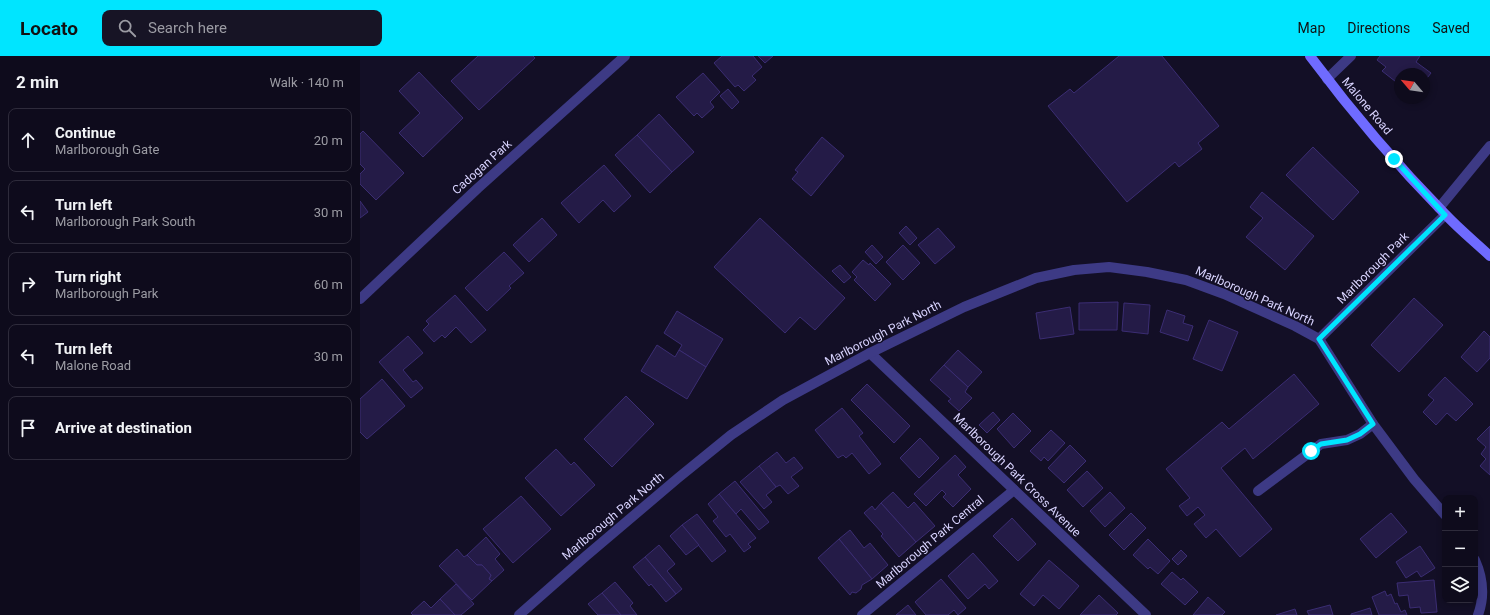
<!DOCTYPE html>
<meta charset="utf-8">
<style>
body{margin:0;font-family:Roboto,sans-serif;background:#171425;color:#f1f3f6}
.controls{position:absolute;right:12px;bottom:12px;display:grid;overflow:hidden;border-radius:8px;box-shadow:0 2px 6px #0003}
.controls button{width:36px;height:36px;display:grid;place-items:center;padding:0;border:0;border-bottom:1px solid #2e2b3b;background:#0e0b1c;color:#f1f3f6;font:20px sans-serif}
.compass{position:absolute;left:1034px;top:12px;width:36px;height:36px;border-radius:50%;background:#0e0b1c;box-shadow:0 2px 6px #0003;rotate:299deg}
.stop{position:absolute;width:12px;height:12px;margin:-9px;border:3px solid #00e5ff;border-radius:50%;background:#fff}
.stop.end{background:#00e5ff;border-color:#fff;box-shadow:0 1px 4px #0008}
.list{margin:0;padding:0;list-style:none}
h2{display:flex;justify-content:space-between;align-items:center;height:52px;margin:0;padding:0 16px;font-size:17px}
h2 small{font-size:13px;font-weight:400;color:#9b9ba3}
.list li{display:grid;grid-template-columns:26px 1fr auto;gap:12px;align-items:center;box-sizing:border-box;height:64px;margin:0 8px 8px;padding:0 8px;border:1px solid #2e2b3b;border-radius:8px}
.list b{display:block;font-size:15px;white-space:nowrap}
.list p{margin:0;font-size:13px;white-space:nowrap;color:#9b9ba3}
.list em{font-size:13px;font-style:normal;color:#9b9ba3}
.icon{flex:none;width:22px;height:22px;fill:none;stroke:currentColor;stroke-width:2;stroke-linecap:round;stroke-linejoin:round}
.map{position:relative;flex:none;width:1130px;height:559px;overflow:hidden}
header{display:flex;align-items:center;gap:24px;box-sizing:border-box;height:56px;padding:0 20px;background:#00e5ff;color:#111}
header strong{font-size:19px}
nav{display:flex;gap:22px;margin-inline-start:auto;font-size:14px}
.search{width:280px;height:36px;background:#171425;display:flex;align-items:center;gap:10px;box-sizing:border-box;padding:0 14px;border-radius:8px;color:#9b9ba3;font-size:15px}
main{display:flex}
aside{flex:1;background:#0e0b1c}
.map>svg:first-child{display:block}
.building{fill:#241b47;stroke:#3b2d73}
.lines{fill:none;stroke-linecap:round;stroke-linejoin:round}
.street{stroke:#3d3a85;stroke-width:10}
.secondary{stroke:#6f6bff;stroke-width:10}
.route{stroke:#00e5ff;stroke-width:5}
.labels{text-anchor:middle;stroke-width:3;stroke-linejoin:round;paint-order:stroke}
.street-label{font-size:12px;fill:#d9d4ff;stroke:#130f26}
</style>
<header>
<strong>Locato</strong>
<div class="search"><svg class="icon" aria-label="search" viewBox="0 0 24 24"><circle cx="10" cy="10" r="6"/><path d="M15 15l6 6"/></svg>Search here</div>
<nav><a>Map</a><a>Directions</a><a>Saved</a></nav>
</header>
<main>
<aside>
<h2>2 min<small>Walk · 140 m</small></h2>
<ul class="list">
<li><svg class="icon" aria-label="ahead" viewBox="0 0 24 24"><path d="M12 20V5M6 11l6-6 6 6"/></svg><div><b>Continue</b><p>Marlborough Gate</p></div><em>20 m</em></li>
<li><svg class="icon" aria-label="left" viewBox="0 0 24 24"><path d="M17 20v-9H6M10 6l-5 5 5 5"/></svg><div><b>Turn left</b><p>Marlborough Park South</p></div><em>30 m</em></li>
<li><svg class="icon" aria-label="right" viewBox="0 0 24 24"><path d="M7 20v-9h11M14 6l5 5-5 5"/></svg><div><b>Turn right</b><p>Marlborough Park</p></div><em>60 m</em></li>
<li><svg class="icon" aria-label="left" viewBox="0 0 24 24"><path d="M17 20v-9H6M10 6l-5 5 5 5"/></svg><div><b>Turn left</b><p>Malone Road</p></div><em>30 m</em></li>
<li><svg class="icon" aria-label="arrive" viewBox="0 0 24 24"><path d="M6 21V4h12l-3 4 3 4H6"/></svg><div><b>Arrive at destination</b></div></li>
</ul>
</aside>
<div class="map">
<svg width="1130" height="559" viewBox="0 0 1130 559">
<rect width="100%" height="100%" fill="#130f26"/>
<!-- building -->
<g class="building">
<polygon points="118,0 173,0 175,2 119,54 91,25"/>
<polygon points="362,0 393,0 402,11 392,20 396,24 384,35 378,29 375,31 354,7"/>
<polygon points="398,0 413,0 405,7"/>
<polygon points="759,0 802,0 859,70 838,87 842,93 819,111 815,106 767,146 688,50 710,33 714,37"/>
<polygon points="1020,0 1060,0 1056,6 1071,17 1064,26 1064,18 1040,18 1040,29 1022,15 1026,11 1017,4"/>
<polygon points="59,16 103,62 63,101 39,77 60,57 39,35"/>
<polygon points="343,17 360,36 350,46 354,51 342,62 337,57 334,60 316,41"/>
<polygon points="368,33 379,46 372,53 360,40"/>
<polygon points="299,58 334,96 312,116 277,79"/>
<polygon points="3,75 44,117 16,144 0,128 0,118 5,113 0,108 0,78"/>
<polygon points="277,79 312,116 290,137 255,99"/>
<polygon points="462,81 484,100 451,140 432,123 438,116 435,114"/>
<polygon points="953,91 999,136 973,164 926,119"/>
<polygon points="244,109 271,140 254,156 243,144 219,167 201,147"/>
<polygon points="902,136 954,180 925,214 886,181 903,162 890,151"/>
<polygon points="0,145 8,156 0,162"/>
<polygon points="182,162 197,179 169,206 153,189"/>
<polygon points="400,162 485,242 455,274 440,261 425,277 354,211"/>
<polygon points="546,170 557,182 550,189 539,177"/>
<polygon points="578,172 595,191 575,208 558,189"/>
<polygon points="512,189 523,201 516,208 505,196"/>
<polygon points="543,189 560,207 543,224 526,206"/>
<polygon points="144,196 164,217 149,230 151,232 127,255 105,232"/>
<polygon points="503,204 509,209 510,207 531,228 515,245 494,224 497,221 492,216"/>
<polygon points="480,209 491,221 484,227 472,215"/>
<polygon points="95,239 126,274 111,287 96,271 85,282 82,279 74,286 63,274 69,268 66,265"/>
<polygon points="1054,242 1083,269 1039,316 1011,289"/>
<polygon points="758,246 757,274 719,274 719,247"/>
<polygon points="764,247 790,249 788,278 762,275"/>
<polygon points="710,251 714,278 680,283 676,257"/>
<polygon points="807,254 825,260 823,267 833,270 828,285 800,276"/>
<polygon points="317,255 363,283 346,311 319,294 322,289 304,277"/>
<polygon points="849,264 878,276 862,315 833,303"/>
<polygon points="1124,275 1130,281 1130,302 1117,316 1101,301"/>
<polygon points="48,280 63,297 43,314 53,326 56,324 63,332 51,342 19,306"/>
<polygon points="297,289 315,301 319,294 346,311 327,343 281,315"/>
<polygon points="598,294 622,316 608,331 584,309"/>
<polygon points="584,309 608,331 605,336 612,342 599,355 588,345 591,343 570,324"/>
<polygon points="934,318 959,348 893,403 885,392 861,412 912,473 880,501 856,473 846,482 834,468 845,459 838,451 827,460 819,450 830,442 806,413 862,366 869,373"/>
<polygon points="1085,321 1113,348 1096,365 1087,357 1076,369 1063,356 1074,344 1068,339"/>
<polygon points="22,323 45,350 7,383 0,376 0,343"/>
<polygon points="507,328 550,370 534,387 491,344"/>
<polygon points="266,340 294,368 252,411 224,383"/>
<polygon points="482,352 503,377 499,380 521,408 509,418 492,397 486,402 483,399 478,402 455,374"/>
<polygon points="633,356 640,364 627,377 619,369"/>
<polygon points="653,357 671,375 654,392 637,373"/>
<polygon points="1130,370 1130,419 1120,410 1126,403 1121,398 1126,391 1117,383"/>
<polygon points="691,374 705,387 688,405 684,401 681,405 670,395"/>
<polygon points="560,382 579,402 559,422 540,402"/>
<polygon points="710,389 726,405 704,427 688,412"/>
<polygon points="196,393 211,409 214,406 235,429 201,460 165,422"/>
<polygon points="417,396 426,407 434,401 443,412 431,421 439,430 428,438 420,429 416,431 399,410"/>
<polygon points="595,399 606,411 598,419 611,433 593,451 583,441 586,438 582,434 566,450 554,438"/>
<polygon points="399,410 416,431 406,439 412,446 404,453 380,426"/>
<polygon points="727,415 743,432 723,451 707,434"/>
<polygon points="375,425 409,466 399,474 381,453 376,458 359,438"/>
<polygon points="533,436 548,452 554,446 575,470 556,486 521,447"/>
<polygon points="750,436 765,452 745,471 730,455"/>
<polygon points="359,438 396,482 388,488 391,491 384,496 370,478 366,481 353,465 358,461 348,448"/>
<polygon points="161,440 191,473 153,507 123,473"/>
<polygon points="521,447 556,486 539,501 521,480 523,478 504,457 512,450 515,454"/>
<polygon points="771,457 786,472 764,494 749,479"/>
<polygon points="1031,457 1047,476 1016,502 1000,483"/>
<polygon points="337,458 366,495 352,506 322,469"/>
<polygon points="652,462 676,488 658,505 633,480"/>
<polygon points="322,469 339,489 326,499 310,480"/>
<polygon points="490,474 504,492 510,487 528,509 512,523 479,483"/>
<polygon points="126,481 140,498 135,503 144,514 132,525 129,523 131,519 122,509 117,509 107,499"/>
<polygon points="479,483 512,523 502,529 501,533 496,537 492,536 490,539 458,502"/>
<polygon points="788,483 810,505 798,518 790,511 788,513 773,499"/>
<polygon points="299,489 315,508 307,515 322,533 316,538 285,501"/>
<polygon points="1060,490 1075,512 1061,521 1057,515 1046,522 1036,506"/>
<polygon points="97,493 104,501 107,499 117,509 122,509 131,519 129,523 132,525 112,544 79,510"/>
<polygon points="821,494 827,500 818,509 812,503"/>
<polygon points="613,497 638,525 629,533 625,528 608,543 588,520"/>
<polygon points="285,501 316,538 306,546 291,528 289,530 273,511"/>
<polygon points="689,504 719,530 699,553 683,539 674,550 660,538"/>
<polygon points="812,516 821,524 823,522 838,536 825,549 801,528"/>
<polygon points="581,523 606,552 598,559 594,554 588,559 566,559 555,546"/>
<polygon points="1074,524 1077,556 1061,557 1060,551 1050,552 1048,539 1039,540 1037,527"/>
<polygon points="255,526 273,547 270,550 277,559 261,559 242,537"/>
<polygon points="96,528 114,548 101,559 95,559 80,543"/>
<polygon points="1025,535 1027,540 1031,538 1035,548 1037,547 1041,556 1045,554 1047,559 1019,559 1012,541"/>
<polygon points="242,537 261,559 238,559 228,548"/>
<polygon points="739,539 758,557 756,559 720,559"/>
<polygon points="848,541 865,556 862,559 833,559"/>
<polygon points="80,543 95,559 53,559 51,557 64,545 71,552"/>
<polygon points="548,549 556,559 536,559"/>
<polygon points="970,549 973,559 949,559 947,555"/>
<polygon points="1010,552 1012,559 991,559 991,558"/>
<polygon points="935,553 937,559 916,559"/>
</g>
<g class="lines">
<!-- street -->
<g class="street">
<polyline points="967,23 991,0"/>
<polyline points="1079,152 1130,90"/>
<polyline points="0,243 118,132 265,0"/>
<polyline points="959,283 1085,159"/>
<polyline points="510,297 786,559"/>
<polyline points="898,435 961,388 987,384 1000,378 1013,368"/>
<path d="M1115,504c8,18 10,36 3,55"/>
<polyline points="159,559 226,500 318,422 371,379 423,344 510,297 604,251 676,222 714,214 749,211 787,216 826,224 864,238 935,270 959,283 1013,368 1054,423 1085,459"/>
<polyline points="502,559 654,434"/>
</g>
<!-- secondary -->
<path class="secondary" d="M950,0c41,55 87,109 135,158 14,15 30,28 45,42"/>
</g>
<g class="lines">
<!-- route -->
<polyline class="route" points="951,395 961,388 987,384 1000,378 1013,368 959,283 1085,159 1034,103"/>
</g>
<g class="labels">
<!-- street labels -->
<g class="street-label">
<text transform="translate(1007 50) rotate(50)" y="4">Malone Road</text>
<text transform="translate(122 111) rotate(-42)" y="4">Cadogan Park</text>
<text transform="translate(1013 212) rotate(-45)" y="4">Marlborough Park</text>
<text transform="translate(895 240) rotate(24)" y="4">Marlborough Park North</text>
<text transform="translate(523 277) rotate(-27)" y="4">Marlborough Park North</text>
<text transform="translate(657 419) rotate(44)" y="4">Marlborough Park Cross Avenue</text>
<text transform="translate(253 460) rotate(-40)" y="4">Marlborough Park North</text>
<text transform="translate(570 486) rotate(-40)" y="4">Marlborough Park Central</text>
</g>
</g>
</svg>
<div class="controls">
<button>+</button>
<button>−</button>
<button><svg class="icon" aria-label="layers" viewBox="0 0 24 24"><path d="M12 4l9 5-9 5-9-5zM3 14l9 5 9-5"/></svg></button>
</div>
<svg class="compass" viewBox="-18 -18 36 36"><path d="M0-13l5 13h-10z" fill="#e53935"/><path d="M0 13l5-13h-10z" fill="#9b9ba3"/></svg>
<div class="stop" style="left:951px;top:395px"></div>
<div class="stop end" style="left:1034px;top:103px"></div>
</div>
</main>
